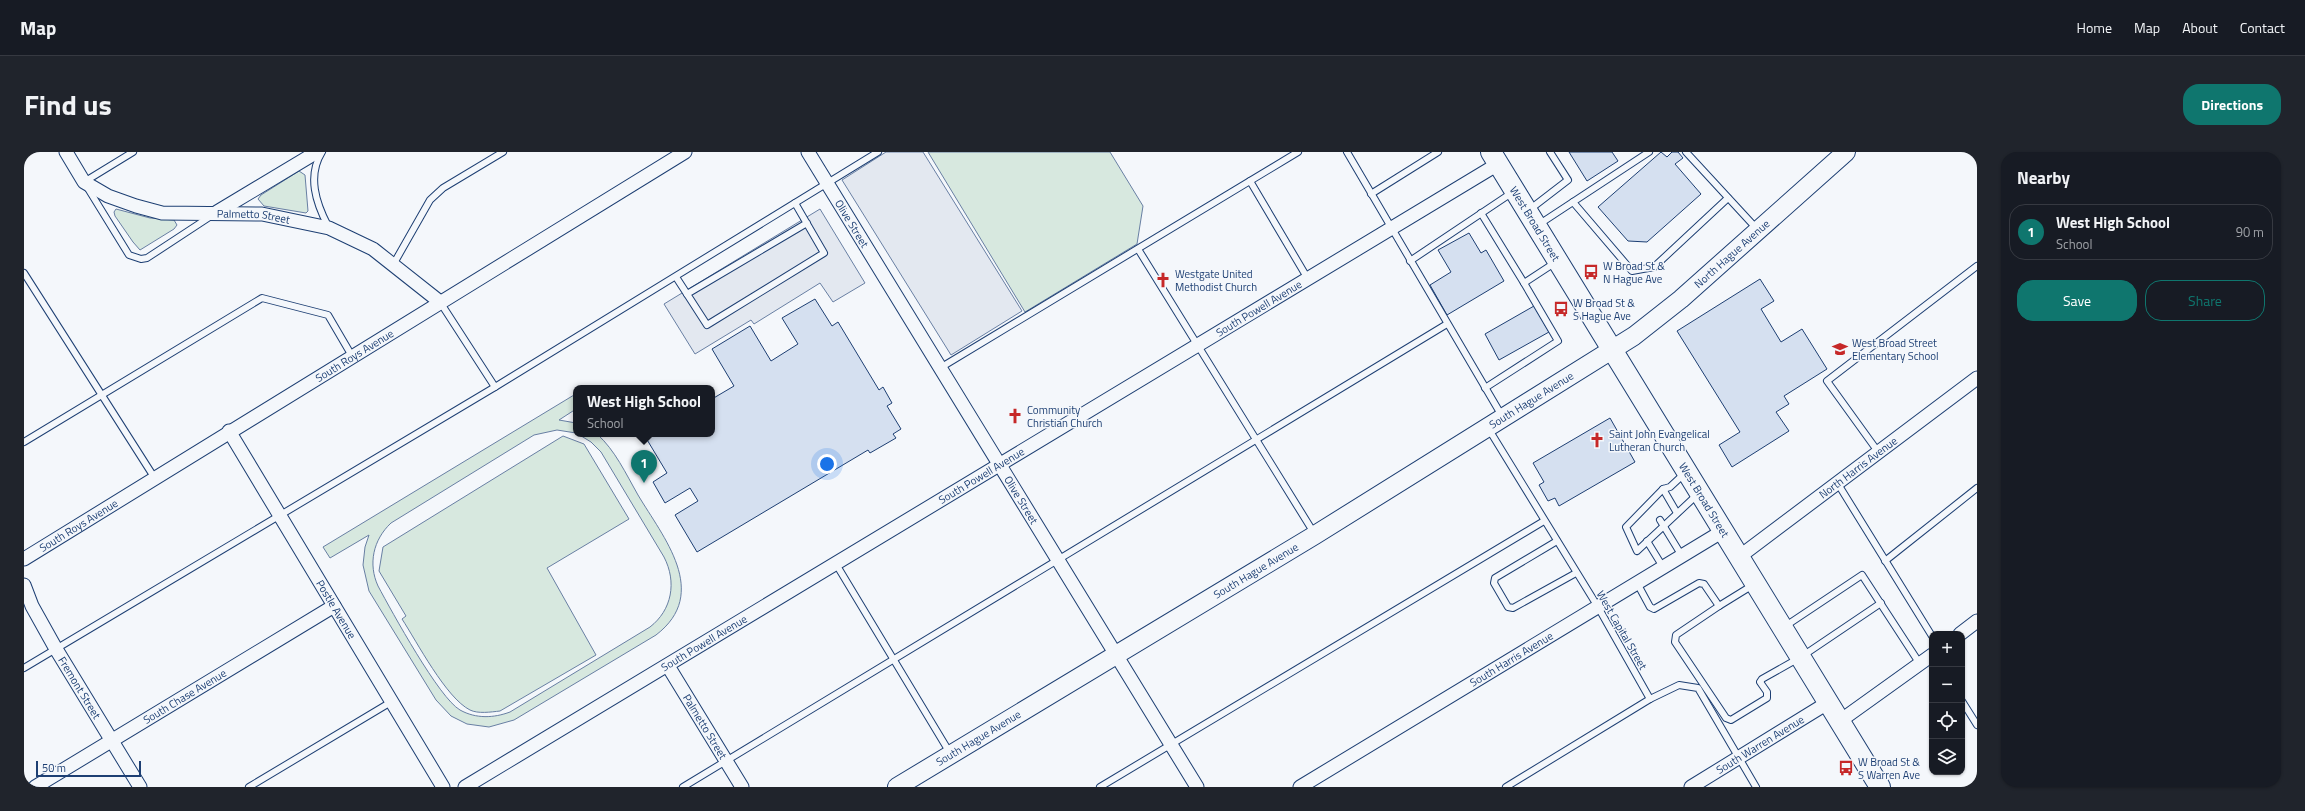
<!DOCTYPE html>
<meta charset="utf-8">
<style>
body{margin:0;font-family:"Titillium Web",sans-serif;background:#20242c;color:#f1f3f6}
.controls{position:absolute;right:12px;bottom:12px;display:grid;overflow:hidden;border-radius:8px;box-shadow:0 1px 3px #0004}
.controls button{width:36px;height:36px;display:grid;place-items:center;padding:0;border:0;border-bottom:1px solid #363941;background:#171b24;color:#f1f3f6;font:20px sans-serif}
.scale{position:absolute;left:12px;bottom:10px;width:105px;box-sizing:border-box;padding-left:4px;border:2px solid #1d3f73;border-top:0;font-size:11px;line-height:14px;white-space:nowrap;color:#1d3f73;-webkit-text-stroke:3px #f4f7fb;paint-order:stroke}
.you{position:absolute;left:803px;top:312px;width:14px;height:14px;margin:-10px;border:3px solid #fff;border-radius:50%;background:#1a73e8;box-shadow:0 0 0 6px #1a73e833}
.badge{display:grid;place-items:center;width:26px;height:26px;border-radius:50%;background:#0f766e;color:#fff;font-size:13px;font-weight:700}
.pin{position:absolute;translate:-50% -33px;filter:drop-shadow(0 1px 2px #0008)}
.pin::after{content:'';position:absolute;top:21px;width:14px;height:12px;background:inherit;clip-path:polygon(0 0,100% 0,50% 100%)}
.popup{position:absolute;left:549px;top:233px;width:142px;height:52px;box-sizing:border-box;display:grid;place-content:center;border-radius:8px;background:#171b24;filter:drop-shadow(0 1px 3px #0005);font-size:13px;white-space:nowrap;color:#9ea1a6}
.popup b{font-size:15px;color:#f1f3f6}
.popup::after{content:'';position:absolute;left:50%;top:100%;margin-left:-8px;border:8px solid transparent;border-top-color:#171b24}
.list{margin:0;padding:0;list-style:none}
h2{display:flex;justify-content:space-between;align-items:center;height:52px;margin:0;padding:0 16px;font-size:17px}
h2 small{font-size:13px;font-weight:400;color:#9ea1a6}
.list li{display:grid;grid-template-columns:26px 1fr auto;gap:12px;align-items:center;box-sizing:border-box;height:56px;margin:0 8px 8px;padding:0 8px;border:1px solid #363941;border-radius:16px}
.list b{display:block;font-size:15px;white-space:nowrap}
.list p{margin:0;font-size:13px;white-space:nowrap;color:#9ea1a6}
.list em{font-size:13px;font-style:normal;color:#9ea1a6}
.actions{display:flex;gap:8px;padding:12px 16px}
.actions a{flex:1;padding:9px 0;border:1px solid #0f766e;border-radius:16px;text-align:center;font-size:14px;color:#0f766e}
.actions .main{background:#0f766e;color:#fff}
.icon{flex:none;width:22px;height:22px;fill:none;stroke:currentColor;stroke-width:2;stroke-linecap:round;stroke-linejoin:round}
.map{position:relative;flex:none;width:1953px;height:635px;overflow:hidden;border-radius:16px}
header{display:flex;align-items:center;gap:24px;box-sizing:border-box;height:56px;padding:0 20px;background:#171b24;border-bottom:1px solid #363941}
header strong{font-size:19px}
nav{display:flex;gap:22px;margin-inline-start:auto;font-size:14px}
.intro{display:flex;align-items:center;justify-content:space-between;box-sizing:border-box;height:96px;padding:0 24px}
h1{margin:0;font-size:28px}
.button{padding:10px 18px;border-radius:16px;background:#0f766e;color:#fff;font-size:14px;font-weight:700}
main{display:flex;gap:24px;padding:0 24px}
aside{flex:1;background:#171b24;border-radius:16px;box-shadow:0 1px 3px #0004}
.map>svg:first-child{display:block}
.green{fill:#d7e8df;stroke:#687fa3}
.parking{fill:#e3e8f0;stroke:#687fa3}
.building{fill:#d5e0f0;stroke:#1d3f73}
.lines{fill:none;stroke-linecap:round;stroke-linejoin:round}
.service-casing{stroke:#1d3f73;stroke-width:8}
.minor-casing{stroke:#1d3f73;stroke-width:15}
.secondary-casing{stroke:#1d3f73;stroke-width:20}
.primary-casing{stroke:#1d3f73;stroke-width:22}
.service{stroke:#f4f7fb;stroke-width:6}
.minor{stroke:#f4f7fb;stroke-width:13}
.secondary{stroke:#f4f7fb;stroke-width:18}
.primary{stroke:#f4f7fb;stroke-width:20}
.labels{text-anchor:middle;stroke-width:3;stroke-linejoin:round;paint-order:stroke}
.street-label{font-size:11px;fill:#1d3f73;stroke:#f4f7fb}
.poi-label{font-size:11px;fill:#1d3f73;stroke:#f4f7fb;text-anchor:start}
</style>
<header>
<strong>Map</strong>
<nav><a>Home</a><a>Map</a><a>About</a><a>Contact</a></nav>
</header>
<div class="intro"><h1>Find us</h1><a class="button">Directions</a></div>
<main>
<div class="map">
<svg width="1953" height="635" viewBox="0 0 1953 635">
<rect width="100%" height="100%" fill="#f4f7fb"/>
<!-- green -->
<g class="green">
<polygon points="904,0 1086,0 1119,54 1113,92 1001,160"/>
<polygon points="275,19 281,23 284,59 282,61 240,54 234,47 237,43"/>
<polygon points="92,57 126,66 150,68 153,73 150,77 116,98 109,90 91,64 90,60"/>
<path d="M550,243l2,14 -17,11 17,3v10l-19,-3 -23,5 -143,88c-18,17 -23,41 -13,63 14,26 61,112 82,124 16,9 34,8 50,2l140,-85c22,-17 27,-45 14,-70l-63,-105 -10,-10 -13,-8h19c18,16 29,40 41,61 25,42 73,98 18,140l-142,85 -25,7 -22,-3 -16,-8 -15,-16 -67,-109 -6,-26 2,-18 4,-12 -39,23 -7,-11z"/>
<path d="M539,284l21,8 45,75 -82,49 49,87 -96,56c-9,1 -22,3 -30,-1 -24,-12 -53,-68 -68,-91l4,-3 -27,-45 4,-24z"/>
</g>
<!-- parking -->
<g class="parking">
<polygon points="862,0 899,0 998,159 927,203 818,28"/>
<polygon points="796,57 841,131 809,150 796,131 730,172 727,168 671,202 640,152"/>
</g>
<!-- building -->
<g class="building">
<polygon points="1545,0 1588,0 1594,9 1563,29"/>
<polygon points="1637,0 1643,5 1648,0 1654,0 1659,6 1651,12 1677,42 1623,90 1604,89 1574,55"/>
<polygon points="1445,81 1457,101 1462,98 1480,129 1423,163 1406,133 1427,120 1414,98"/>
<polygon points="1736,127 1750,149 1737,157 1757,190 1778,177 1803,217 1760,244 1765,252 1752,260 1765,279 1708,315 1695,293 1716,280 1653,179"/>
<polygon points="791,147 808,174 814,170 855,238 859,235 868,251 863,254 877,277 869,282 872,286 846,301 844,298 673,400 651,363 674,349 666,336 641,351 629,330 643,321 622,286 629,282 688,282 688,247 710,234 688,197 726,174 747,209 774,192 758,166"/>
<polygon points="1510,154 1525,180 1475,208 1461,182"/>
<polygon points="1586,266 1611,310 1535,354 1531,346 1524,349 1515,333 1520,330 1509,311"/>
</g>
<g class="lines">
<defs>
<g id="service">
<polyline points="109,0 60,30 105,103 117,107 123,106 187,64"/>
<path d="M298,0c-15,24 -6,51 6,74"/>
<polyline points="1323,0 1478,264"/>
<polyline points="1662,0 1733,77"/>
<polyline points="1226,29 1284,127"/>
<polyline points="1347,42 1414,0"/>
<polyline points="1549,50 1608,119 1630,115 1704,46"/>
<polyline points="771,51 800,101 683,173 663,142 783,71"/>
<polyline points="1505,58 1544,28 1526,0"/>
<polyline points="1457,61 1500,131 1532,110"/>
<polyline points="1514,73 1625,0"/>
<polyline points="1114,97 1290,381"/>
<polyline points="1386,109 1489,40"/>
<polyline points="369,113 406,48 419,36 479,0"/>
<polyline points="0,121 130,325"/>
<polyline points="652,125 663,142"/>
<polyline points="416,150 471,235"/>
<polyline points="916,216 1274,0"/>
<polyline points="1461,236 1534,189 1500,131"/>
<polyline points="1464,276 1574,455 1626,547 1655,533 1674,536 1732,635"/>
<polyline points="0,290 238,146 304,163 328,204"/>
<polyline points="1855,301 1803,229 1953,114"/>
<polyline points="1660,322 1646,335 1639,337 1602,375 1613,399 1674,342"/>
<polyline points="1814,332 1908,484"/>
<polyline points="1639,337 1653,361"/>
<polyline points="1636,368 1658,404"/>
<polyline points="1533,389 1471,426 1470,431 1484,455 1489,456 1552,421"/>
<polyline points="1623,389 1639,415"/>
<polyline points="1861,409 1953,336"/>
<polyline points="812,412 926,601"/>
<polyline points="1613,431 1626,455 1630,457 1675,431 1680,432 1695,454 1729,433"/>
<polyline points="1695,454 1652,483 1651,490 1702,566 1707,568 1743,546 1743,540 1736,530 1738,527 1777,505 1857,451"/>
<polyline points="1760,475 1838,423 1896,512"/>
<polyline points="0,516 471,235 854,0"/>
<polyline points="1938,549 1953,573"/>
<polyline points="225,635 367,550"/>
<polyline points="659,635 1423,172"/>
<polyline points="1076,635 1520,369"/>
<polyline points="1482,635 1626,547"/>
</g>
<g id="minor">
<path id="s1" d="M42,0l18,30 24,14 28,10 26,7 100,1 67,14 44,21 67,53"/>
<path id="s2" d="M784,0l389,635"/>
<polyline points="193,60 293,0"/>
<path id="s3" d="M205,279l214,356"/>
<path id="s4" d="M1715,405l238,-179"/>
<path id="s5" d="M0,407l661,-407"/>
<path id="s6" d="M0,433l8,21 24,43 84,138"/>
<polyline points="1936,482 1953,469"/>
<path id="s7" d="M644,514l74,121"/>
<polyline points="1816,569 1908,503"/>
<path id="s8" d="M11,635l299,-181"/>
<path id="s9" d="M441,635l1033,-623"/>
<path id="s10" d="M1276,635l423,-256"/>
<path id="s11" d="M1667,635l138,-85"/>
</g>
<g id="secondary">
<path id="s12" d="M873,635l418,-252 319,-199 47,-37 165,-147"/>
</g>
<g id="primary">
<path id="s13" d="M1467,0l389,635"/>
</g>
</defs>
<!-- service casing -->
<use href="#service" class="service-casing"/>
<!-- minor casing -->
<use href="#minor" class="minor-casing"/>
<!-- secondary casing -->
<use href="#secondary" class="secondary-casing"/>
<!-- primary casing -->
<use href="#primary" class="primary-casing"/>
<!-- service -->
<use href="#service" class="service"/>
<!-- minor -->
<use href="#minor" class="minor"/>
<!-- secondary -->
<use href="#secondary" class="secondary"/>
<!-- primary -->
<use href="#primary" class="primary"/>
</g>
<!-- icons -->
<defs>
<symbol id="bus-bare" viewBox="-9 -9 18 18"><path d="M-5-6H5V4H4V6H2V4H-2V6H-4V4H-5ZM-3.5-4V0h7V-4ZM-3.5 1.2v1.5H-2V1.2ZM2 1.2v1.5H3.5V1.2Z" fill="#c62828" stroke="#f4f7fb" stroke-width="2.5" paint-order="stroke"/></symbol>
<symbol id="church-bare" viewBox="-9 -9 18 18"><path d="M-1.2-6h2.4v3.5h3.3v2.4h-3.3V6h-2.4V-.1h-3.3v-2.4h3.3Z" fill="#c62828" stroke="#f4f7fb" stroke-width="2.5" paint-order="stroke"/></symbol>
<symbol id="school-bare" viewBox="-9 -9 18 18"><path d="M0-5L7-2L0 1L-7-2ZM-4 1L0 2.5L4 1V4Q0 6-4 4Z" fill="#c62828" stroke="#f4f7fb" stroke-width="2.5" paint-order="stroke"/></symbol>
</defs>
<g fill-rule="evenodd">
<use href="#bus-bare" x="1556" y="109" width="22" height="22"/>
<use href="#church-bare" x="1128" y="117" width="22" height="22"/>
<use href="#bus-bare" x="1526" y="146" width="22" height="22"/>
<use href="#school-bare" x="1805" y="186" width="22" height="22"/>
<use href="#church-bare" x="980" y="253" width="22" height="22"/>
<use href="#church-bare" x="1562" y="277" width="22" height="22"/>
<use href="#bus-bare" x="1811" y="605" width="22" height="22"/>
</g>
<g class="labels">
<!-- street labels -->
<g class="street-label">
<text dy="4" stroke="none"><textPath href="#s1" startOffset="211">Palmetto Street</textPath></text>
<text dy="4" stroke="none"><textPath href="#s2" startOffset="84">Olive Street</textPath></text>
<text dy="4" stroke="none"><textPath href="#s13" startOffset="84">West Broad Street</textPath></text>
<text dy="4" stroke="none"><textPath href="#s12" startOffset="992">North Hague Avenue</textPath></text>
<text dy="4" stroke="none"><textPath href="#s9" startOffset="927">South Powell Avenue</textPath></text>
<text dy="4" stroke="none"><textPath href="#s5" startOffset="388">South Roys Avenue</textPath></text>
<text dy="4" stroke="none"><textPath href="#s12" startOffset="743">South Hague Avenue</textPath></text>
<text dy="4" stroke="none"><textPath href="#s4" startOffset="149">North Harris Avenue</textPath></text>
<text dy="4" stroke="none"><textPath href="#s9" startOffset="603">South Powell Avenue</textPath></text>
<text dy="4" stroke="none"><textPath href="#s2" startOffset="408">Olive Street</textPath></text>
<text dy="4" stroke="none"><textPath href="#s13" startOffset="408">West Broad Street</textPath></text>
<text dy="4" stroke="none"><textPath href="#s5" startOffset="64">South Roys Avenue</textPath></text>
<text dy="4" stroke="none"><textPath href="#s12" startOffset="419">South Hague Avenue</textPath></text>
<text dy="4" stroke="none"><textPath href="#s3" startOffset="208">Postle Avenue</textPath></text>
<text transform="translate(1598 478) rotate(60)" y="4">West Capital Street</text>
<text dy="4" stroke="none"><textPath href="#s9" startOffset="279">South Powell Avenue</textPath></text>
<text dy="4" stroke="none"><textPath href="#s10" startOffset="247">South Harris Avenue</textPath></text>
<text dy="4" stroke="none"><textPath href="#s6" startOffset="117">Fremont Street</textPath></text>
<text dy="4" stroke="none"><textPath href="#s8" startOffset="175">South Chase Avenue</textPath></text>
<text dy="4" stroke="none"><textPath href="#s7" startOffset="71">Palmetto Street</textPath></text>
<text dy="4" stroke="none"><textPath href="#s12" startOffset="95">South Hague Avenue</textPath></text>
<text dy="4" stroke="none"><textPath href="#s11" startOffset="81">South Warren Avenue</textPath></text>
</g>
<!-- poi labels -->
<g class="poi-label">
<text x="1579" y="118">W Broad St &amp;<tspan x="1579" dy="13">N Hague Ave</tspan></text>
<text x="1151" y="126">Westgate United<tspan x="1151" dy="13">Methodist Church</tspan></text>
<text x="1549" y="155">W Broad St &amp;<tspan x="1549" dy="13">S Hague Ave</tspan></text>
<text x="1828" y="195">West Broad Street<tspan x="1828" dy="13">Elementary School</tspan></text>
<text x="1003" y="262">Community<tspan x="1003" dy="13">Christian Church</tspan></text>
<text x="1585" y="286">Saint John Evangelical<tspan x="1585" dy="13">Lutheran Church</tspan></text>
<text x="1834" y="614">W Broad St &amp;<tspan x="1834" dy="13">S Warren Ave</tspan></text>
</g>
</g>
</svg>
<div class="controls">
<button>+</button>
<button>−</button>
<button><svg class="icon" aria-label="locate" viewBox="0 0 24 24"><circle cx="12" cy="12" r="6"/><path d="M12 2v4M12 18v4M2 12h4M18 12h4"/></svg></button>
<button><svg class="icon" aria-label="layers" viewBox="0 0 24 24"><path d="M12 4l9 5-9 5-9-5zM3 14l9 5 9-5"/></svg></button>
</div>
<div class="scale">50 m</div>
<div class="you"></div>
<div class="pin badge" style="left:620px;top:331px">1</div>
<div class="popup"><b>West High School</b>School</div>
</div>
<aside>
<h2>Nearby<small></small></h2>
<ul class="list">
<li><span class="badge">1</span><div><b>West High School</b><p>School</p></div><em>90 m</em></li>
</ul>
<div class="actions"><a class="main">Save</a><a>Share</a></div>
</aside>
</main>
